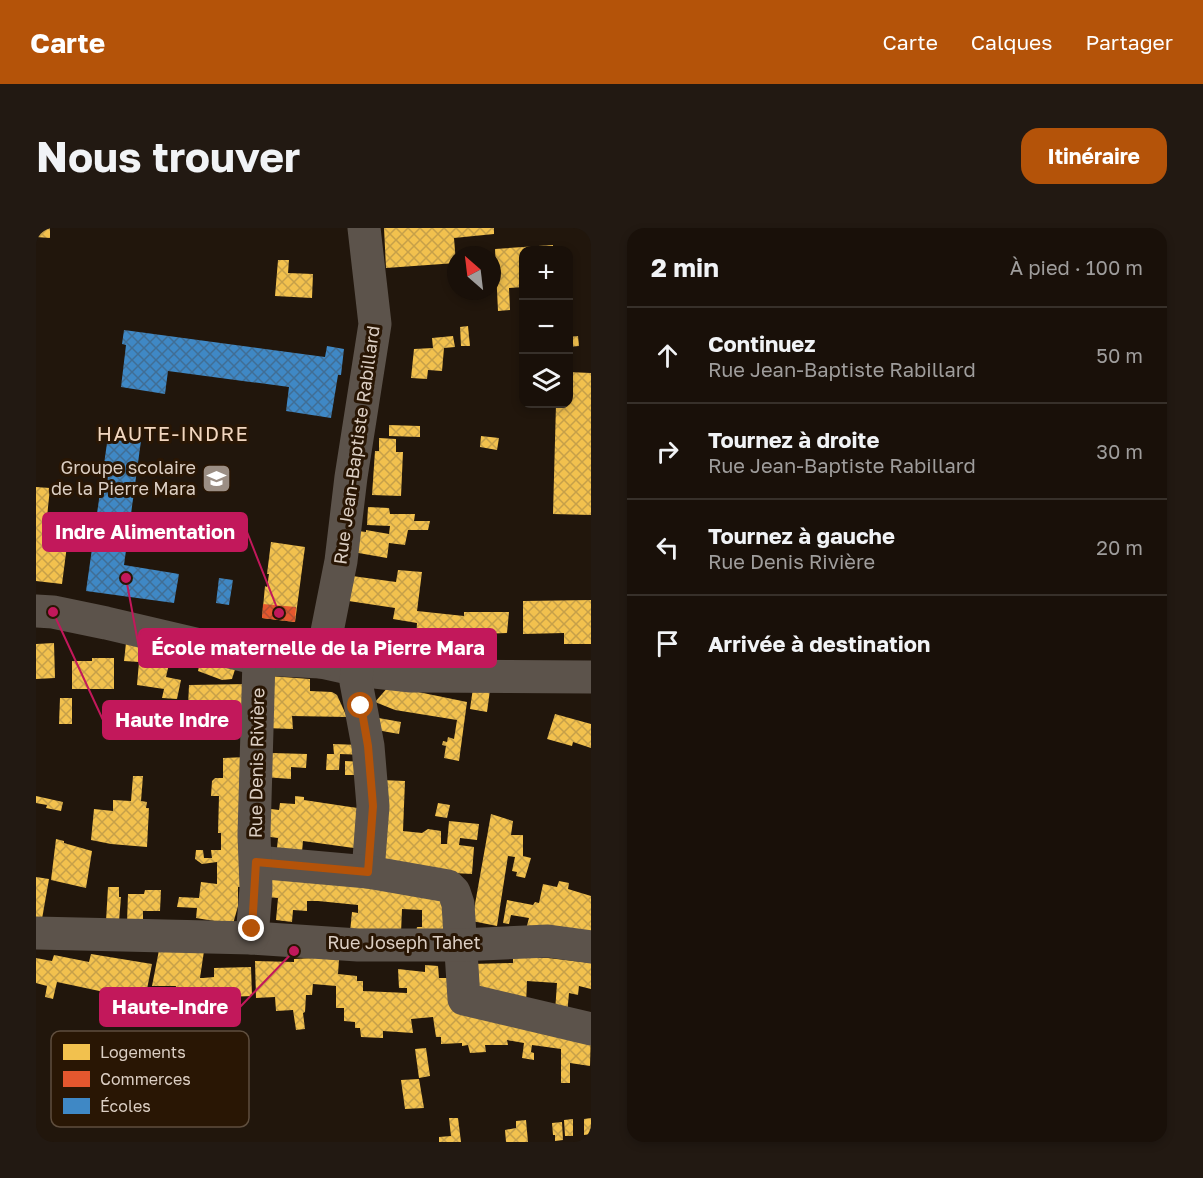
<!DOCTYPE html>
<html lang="fr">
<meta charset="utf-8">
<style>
body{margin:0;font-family:"Golos Text",sans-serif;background:#221912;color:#f1f3f6}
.controls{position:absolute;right:18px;top:18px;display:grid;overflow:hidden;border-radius:12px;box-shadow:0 3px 9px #0003}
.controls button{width:54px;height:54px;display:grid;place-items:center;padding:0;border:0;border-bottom:2px solid #37302a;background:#191009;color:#f1f3f6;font:30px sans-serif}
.compass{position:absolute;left:411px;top:18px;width:54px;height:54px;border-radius:50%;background:#191009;box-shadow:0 3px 9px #0003;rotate:332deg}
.stop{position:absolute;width:18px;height:18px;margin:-14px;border:4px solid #b45309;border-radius:50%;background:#fff}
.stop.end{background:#b45309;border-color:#fff;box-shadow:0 2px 6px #0008}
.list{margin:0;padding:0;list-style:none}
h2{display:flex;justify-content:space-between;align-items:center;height:78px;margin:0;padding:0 24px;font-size:26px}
h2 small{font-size:20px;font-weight:400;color:#9f9d9c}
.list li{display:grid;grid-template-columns:39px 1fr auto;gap:18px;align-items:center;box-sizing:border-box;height:96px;padding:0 24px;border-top:2px solid #37302a}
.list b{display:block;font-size:22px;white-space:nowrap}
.list p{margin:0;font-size:20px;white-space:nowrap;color:#9f9d9c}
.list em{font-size:20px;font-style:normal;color:#9f9d9c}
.icon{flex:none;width:33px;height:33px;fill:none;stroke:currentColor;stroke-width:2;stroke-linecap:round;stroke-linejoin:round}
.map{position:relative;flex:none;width:555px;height:914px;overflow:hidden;border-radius:18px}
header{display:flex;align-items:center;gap:36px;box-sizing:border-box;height:84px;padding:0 30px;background:#b45309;color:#fff}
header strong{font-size:28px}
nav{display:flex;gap:33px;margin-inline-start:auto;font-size:21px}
.intro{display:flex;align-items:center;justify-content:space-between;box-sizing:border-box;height:144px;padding:0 36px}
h1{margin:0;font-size:42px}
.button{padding:15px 27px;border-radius:18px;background:#b45309;color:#fff;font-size:21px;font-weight:700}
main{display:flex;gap:36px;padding:0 36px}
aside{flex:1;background:#191009;border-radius:18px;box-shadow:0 3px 9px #0003}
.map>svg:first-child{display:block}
.homes{fill:url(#homes-cross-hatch)}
.shops{fill:url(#shops-cross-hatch)}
.schools{fill:url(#schools-cross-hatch)}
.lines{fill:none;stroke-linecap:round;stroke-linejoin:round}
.minor{stroke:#5c534b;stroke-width:33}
.route{stroke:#b45309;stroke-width:8}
.labels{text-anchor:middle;stroke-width:6;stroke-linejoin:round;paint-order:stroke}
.street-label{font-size:18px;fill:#dccfc4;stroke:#291604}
.poi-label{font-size:18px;fill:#dccfc4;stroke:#291604;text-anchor:end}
.neighbourhood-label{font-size:20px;letter-spacing:1.5px;fill:#f2d7c0;stroke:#291604}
.key{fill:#291604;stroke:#5f4e3e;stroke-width:1.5}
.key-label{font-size:16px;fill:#dccfc4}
.leader{fill:none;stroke:#c2185b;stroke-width:2}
.callout-dot{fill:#c2185b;stroke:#291604;stroke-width:2}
.callout{fill:#c2185b;stroke:#c2185b;stroke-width:2}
.callout-label{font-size:20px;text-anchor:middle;font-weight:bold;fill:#fff}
</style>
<header>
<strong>Carte</strong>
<nav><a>Carte</a><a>Calques</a><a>Partager</a></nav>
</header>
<div class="intro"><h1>Nous trouver</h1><a class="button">Itinéraire</a></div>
<main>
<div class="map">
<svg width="555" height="914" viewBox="0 0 555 914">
<defs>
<pattern id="homes-cross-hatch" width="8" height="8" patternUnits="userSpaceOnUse" patternTransform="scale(1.5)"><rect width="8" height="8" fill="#f2c14e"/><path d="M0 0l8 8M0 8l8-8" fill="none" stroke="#c6a049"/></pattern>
<pattern id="shops-cross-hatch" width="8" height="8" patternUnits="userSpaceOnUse" patternTransform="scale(1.5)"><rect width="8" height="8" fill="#e4572e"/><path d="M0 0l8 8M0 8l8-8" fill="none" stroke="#b35032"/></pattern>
<pattern id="schools-cross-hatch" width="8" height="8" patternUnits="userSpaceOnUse" patternTransform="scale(1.5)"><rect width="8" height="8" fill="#3f88c5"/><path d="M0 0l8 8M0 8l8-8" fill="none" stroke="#406e95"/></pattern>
</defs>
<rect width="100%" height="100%" fill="#21160c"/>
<!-- homes -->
<g class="homes">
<polygon points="0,0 14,0 14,10 0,9"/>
<polygon points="348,0 458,0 458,6 418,10 420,35 350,40"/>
<polygon points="517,17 517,22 488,22 488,59 473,60 474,82 462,83 459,21"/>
<polygon points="242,32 253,32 252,45 277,46 276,70 239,68"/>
<polygon points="432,98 434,118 425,118 424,99"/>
<polygon points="417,108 419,119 408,120 406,143 392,142 391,151 375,150 378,121 397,120 396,110"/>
<polygon points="542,108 543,118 532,119 532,109"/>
<polygon points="532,144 555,145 555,287 517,286 520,176 532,176"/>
<polygon points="353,197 384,198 384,209 353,208"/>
<polygon points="445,208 463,210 461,222 444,219"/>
<polygon points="343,210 360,211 360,224 367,224 365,268 336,267 339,223 343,223"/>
<polygon points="0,259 14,260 10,299 33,302 26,356 0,353"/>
<polygon points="332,279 353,280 354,286 379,286 378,293 394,293 392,302 372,302 369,317 353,315 351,330 311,323 315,302 330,304 330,302 353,306 354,298 331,297"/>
<polygon points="235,314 269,319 259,394 226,390 229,358 231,359 233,346 231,346"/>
<polygon points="362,342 386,344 381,383 428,388 428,384 473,384 471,405 444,406 418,403 417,413 380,412 381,395 357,391 359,380 306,372 309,347 360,354"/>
<polygon points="555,372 555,416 528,416 528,405 487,406 487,373"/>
<polygon points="18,415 19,450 0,451 0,416"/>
<polygon points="90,415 104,416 103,426 121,428 121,425 135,427 130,449 145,452 141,471 126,470 128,461 101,457 103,434 88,433"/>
<polygon points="166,425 201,435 196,451 186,452 162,443"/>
<polygon points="56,430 78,430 78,461 36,461 36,433 56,433"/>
<polygon points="233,448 274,451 274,463 296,464 301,467 311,489 256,488 257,501 229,500"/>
<polygon points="212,456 213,498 151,500 153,457"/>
<polygon points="353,458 431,474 423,533 408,530 410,518 406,517 407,513 411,514 412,509 418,511 421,492 359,482 339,474"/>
<polygon points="437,460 454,462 451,484 434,481"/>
<polygon points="24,470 36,470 36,496 23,496"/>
<polygon points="519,486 555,496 555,520 537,514 536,518 511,511"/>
<polygon points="337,489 365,494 363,506 335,501"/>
<polygon points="297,516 324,517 329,527 304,526 303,542 290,542 291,526 298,526"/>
<polygon points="236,525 271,526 270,540 255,539 255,551 228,549"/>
<polygon points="211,529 204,659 202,659 202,678 197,696 160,690 161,680 141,679 143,669 163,670 165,654 181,656 181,634 166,636 159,631 160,622 167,622 168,630 176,630 175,622 185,622 185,605 182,605 183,568 175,568 176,553 179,550 187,550 187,530"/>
<polygon points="309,533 329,534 329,547 309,547"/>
<polygon points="97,548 107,548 105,573 111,574 110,580 113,580 111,619 75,616 55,612 58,581 77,583 77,572 95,573"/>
<polygon points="345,552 369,553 367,603 386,605 392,601 405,603 405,616 411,616 413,593 443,596 441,612 424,610 423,617 438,619 436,646 344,641"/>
<polygon points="0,568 27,574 25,583 10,580 11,577 0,575"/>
<polygon points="259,568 268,569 268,572 328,581 325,621 267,613 266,624 241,620 242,610 227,608 227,580 243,582 244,575 259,576"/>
<polygon points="402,575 414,577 411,590 399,588"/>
<polygon points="455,586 477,593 475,607 487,607 487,628 495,630 489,650 480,648 481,644 476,643 479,629 472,628 461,698 436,693"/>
<polygon points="20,611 28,613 28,615 56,623 50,660 15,652"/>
<polygon points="235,642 407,667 408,703 380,704 381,699 386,699 386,682 366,681 365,705 314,704 316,684 322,685 322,677 282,673 271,673 271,683 257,682 256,694 240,692 242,670 231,669"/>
<polygon points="0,649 13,651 6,691 0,690"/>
<polygon points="523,653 533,655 532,661 555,668 555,707 490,701 493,690 475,687 473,696 467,695 471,672 497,677 499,674 503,675 507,656 521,659"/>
<polygon points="72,659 83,659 83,669 85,669 83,693 70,693"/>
<polygon points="109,662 125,662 124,683 107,683 107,694 91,694 92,666 108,666"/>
<polygon points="123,722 168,723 164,750 167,750 178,749 178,740 215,739 216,768 190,769 190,776 161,781 160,789 155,789 152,791 141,789 139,786 135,785 140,758 116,758"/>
<polygon points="55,726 116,736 109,771 80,765 79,774 86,776 82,792 69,789 73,765 21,754 17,771 9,769 11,758 0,755 0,730 16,733 18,727 53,734"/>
<polygon points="279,730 303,732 302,746 321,748 321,753 327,753 327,763 371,765 371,760 363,760 362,741 389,744 389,737 402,738 403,750 415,750 555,804 554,838 534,835 534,855 525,855 525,821 496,817 495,824 498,825 498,832 486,830 488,815 471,812 472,817 449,817 450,824 434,825 432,817 426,818 426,815 405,816 405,809 400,809 397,789 375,791 377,805 347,803 347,810 325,809 324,800 319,800 319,794 308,793 308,780 300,780 300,758 277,756 276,767 270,767 269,784 267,785 269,801 260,802 257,782 240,783 239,769 220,770 219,733 258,734 258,731"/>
<polygon points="477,730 512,730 555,735 555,761 543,758 542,767 533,765 531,787 519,784 521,755 491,753 490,777 444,766 435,736 477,735"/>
<polygon points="390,820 394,848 383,850 379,821"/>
<polygon points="383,851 388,880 369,881 365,852"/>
<polygon points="413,890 422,890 425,914 403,914 403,909 415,908"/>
<polygon points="555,890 555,906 548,907 548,891"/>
<polygon points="537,891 537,908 529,908 528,892"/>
<polygon points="490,892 492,914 470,914 469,902 480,900 480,893"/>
<polygon points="526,894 527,912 519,913 519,907 517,907 516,895"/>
</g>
<!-- shops -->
<polygon class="shops" points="227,376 260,379 259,394 226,390"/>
<!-- schools -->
<g class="schools">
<polygon points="88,102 289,129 291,118 308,121 305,147 302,147 295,190 250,183 253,159 132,143 129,166 85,159 90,117 86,116"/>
<polygon points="72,208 105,213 88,337 143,346 138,375 50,363"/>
<polygon points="183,350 197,352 193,377 180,375"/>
</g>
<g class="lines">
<!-- minor -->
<g class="minor">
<polyline points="0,383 17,384 70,395 223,431 285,434 321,442 375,448 555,449"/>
<polyline points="285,434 305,333 315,249 339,96 328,0"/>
<polyline points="321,442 320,454 332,518 337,578 332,644"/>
<polyline points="220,634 332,644 412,658 418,664 422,676 428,771 555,801"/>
<polyline points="0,705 216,710 322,717 424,717 512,713 555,719"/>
<polyline points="216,710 220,660 218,607 223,431"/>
</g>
</g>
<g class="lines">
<!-- route -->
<polyline class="route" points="216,701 220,634 332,644 337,578 332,518 325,478"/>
</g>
<!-- icons -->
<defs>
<symbol id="school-square" viewBox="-11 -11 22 22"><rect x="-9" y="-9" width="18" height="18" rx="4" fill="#9b8e84" stroke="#291604"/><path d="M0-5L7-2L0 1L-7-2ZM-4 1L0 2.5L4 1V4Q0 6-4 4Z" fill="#fff"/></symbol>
</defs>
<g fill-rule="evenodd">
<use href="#school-square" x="164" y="234" width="33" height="33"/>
</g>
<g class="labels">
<!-- street labels -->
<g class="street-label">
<text transform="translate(321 217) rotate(-82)" y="6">Rue Jean-Baptiste Rabillard</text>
<text transform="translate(221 535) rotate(-89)" y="6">Rue Denis Rivière</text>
<text x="368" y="721">Rue Joseph Tahet</text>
</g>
<!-- poi labels -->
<g class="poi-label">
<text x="160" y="246">Groupe scolaire<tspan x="160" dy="21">de la Pierre Mara</tspan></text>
</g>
<!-- neighbourhood labels -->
<g class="neighbourhood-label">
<text x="137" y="213">HAUTE-INDRE</text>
</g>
</g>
<!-- legend -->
<rect x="15" y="803" width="198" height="96" rx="9" class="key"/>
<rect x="27" y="816" width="27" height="16" fill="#f2c14e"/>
<rect x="27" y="843" width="27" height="16" fill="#e4572e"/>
<rect x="27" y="870" width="27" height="16" fill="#3f88c5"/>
<g class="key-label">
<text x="64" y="830">Logements</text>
<text x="64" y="857">Commerces</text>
<text x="64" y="884">Écoles</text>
</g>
<!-- callouts -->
<path class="leader" d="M243 385L211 304M90 350L103 420M17 384L67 492M258 723L204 779"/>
<g class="callout-dot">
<circle cx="243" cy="385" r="6"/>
<circle cx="90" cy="350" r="6"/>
<circle cx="17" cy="384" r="6"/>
<circle cx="258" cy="723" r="6"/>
</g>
<g class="callout">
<rect x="7" y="285" width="204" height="38" rx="6"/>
<rect x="103" y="401" width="357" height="38" rx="6"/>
<rect x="67" y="473" width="138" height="38" rx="6"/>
<rect x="64" y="760" width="140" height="38" rx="6"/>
</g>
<g class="callout-label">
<text x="109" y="311">Indre Alimentation</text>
<text x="282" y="427">École maternelle de la Pierre Mara</text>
<text x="136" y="499">Haute Indre</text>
<text x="134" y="786">Haute-Indre</text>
</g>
</svg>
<div class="controls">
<button>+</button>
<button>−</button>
<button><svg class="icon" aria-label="layers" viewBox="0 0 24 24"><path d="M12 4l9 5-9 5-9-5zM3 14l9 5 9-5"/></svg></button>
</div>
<svg class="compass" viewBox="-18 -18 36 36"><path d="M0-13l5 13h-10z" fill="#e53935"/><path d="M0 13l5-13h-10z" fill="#9f9d9c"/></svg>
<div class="stop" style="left:325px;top:478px"></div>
<div class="stop end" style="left:216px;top:701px"></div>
</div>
<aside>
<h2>2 min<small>À pied · 100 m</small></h2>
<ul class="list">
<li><svg class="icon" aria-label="ahead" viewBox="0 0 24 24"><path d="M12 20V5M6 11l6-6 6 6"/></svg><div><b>Continuez</b><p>Rue Jean-Baptiste Rabillard</p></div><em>50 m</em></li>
<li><svg class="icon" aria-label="right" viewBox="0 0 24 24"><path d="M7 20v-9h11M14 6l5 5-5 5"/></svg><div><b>Tournez à droite</b><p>Rue Jean-Baptiste Rabillard</p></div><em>30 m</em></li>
<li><svg class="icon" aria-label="left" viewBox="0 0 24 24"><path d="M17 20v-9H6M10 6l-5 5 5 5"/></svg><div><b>Tournez à gauche</b><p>Rue Denis Rivière</p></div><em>20 m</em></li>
<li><svg class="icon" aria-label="arrive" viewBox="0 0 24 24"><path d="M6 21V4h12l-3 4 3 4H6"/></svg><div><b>Arrivée à destination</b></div></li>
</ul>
</aside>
</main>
